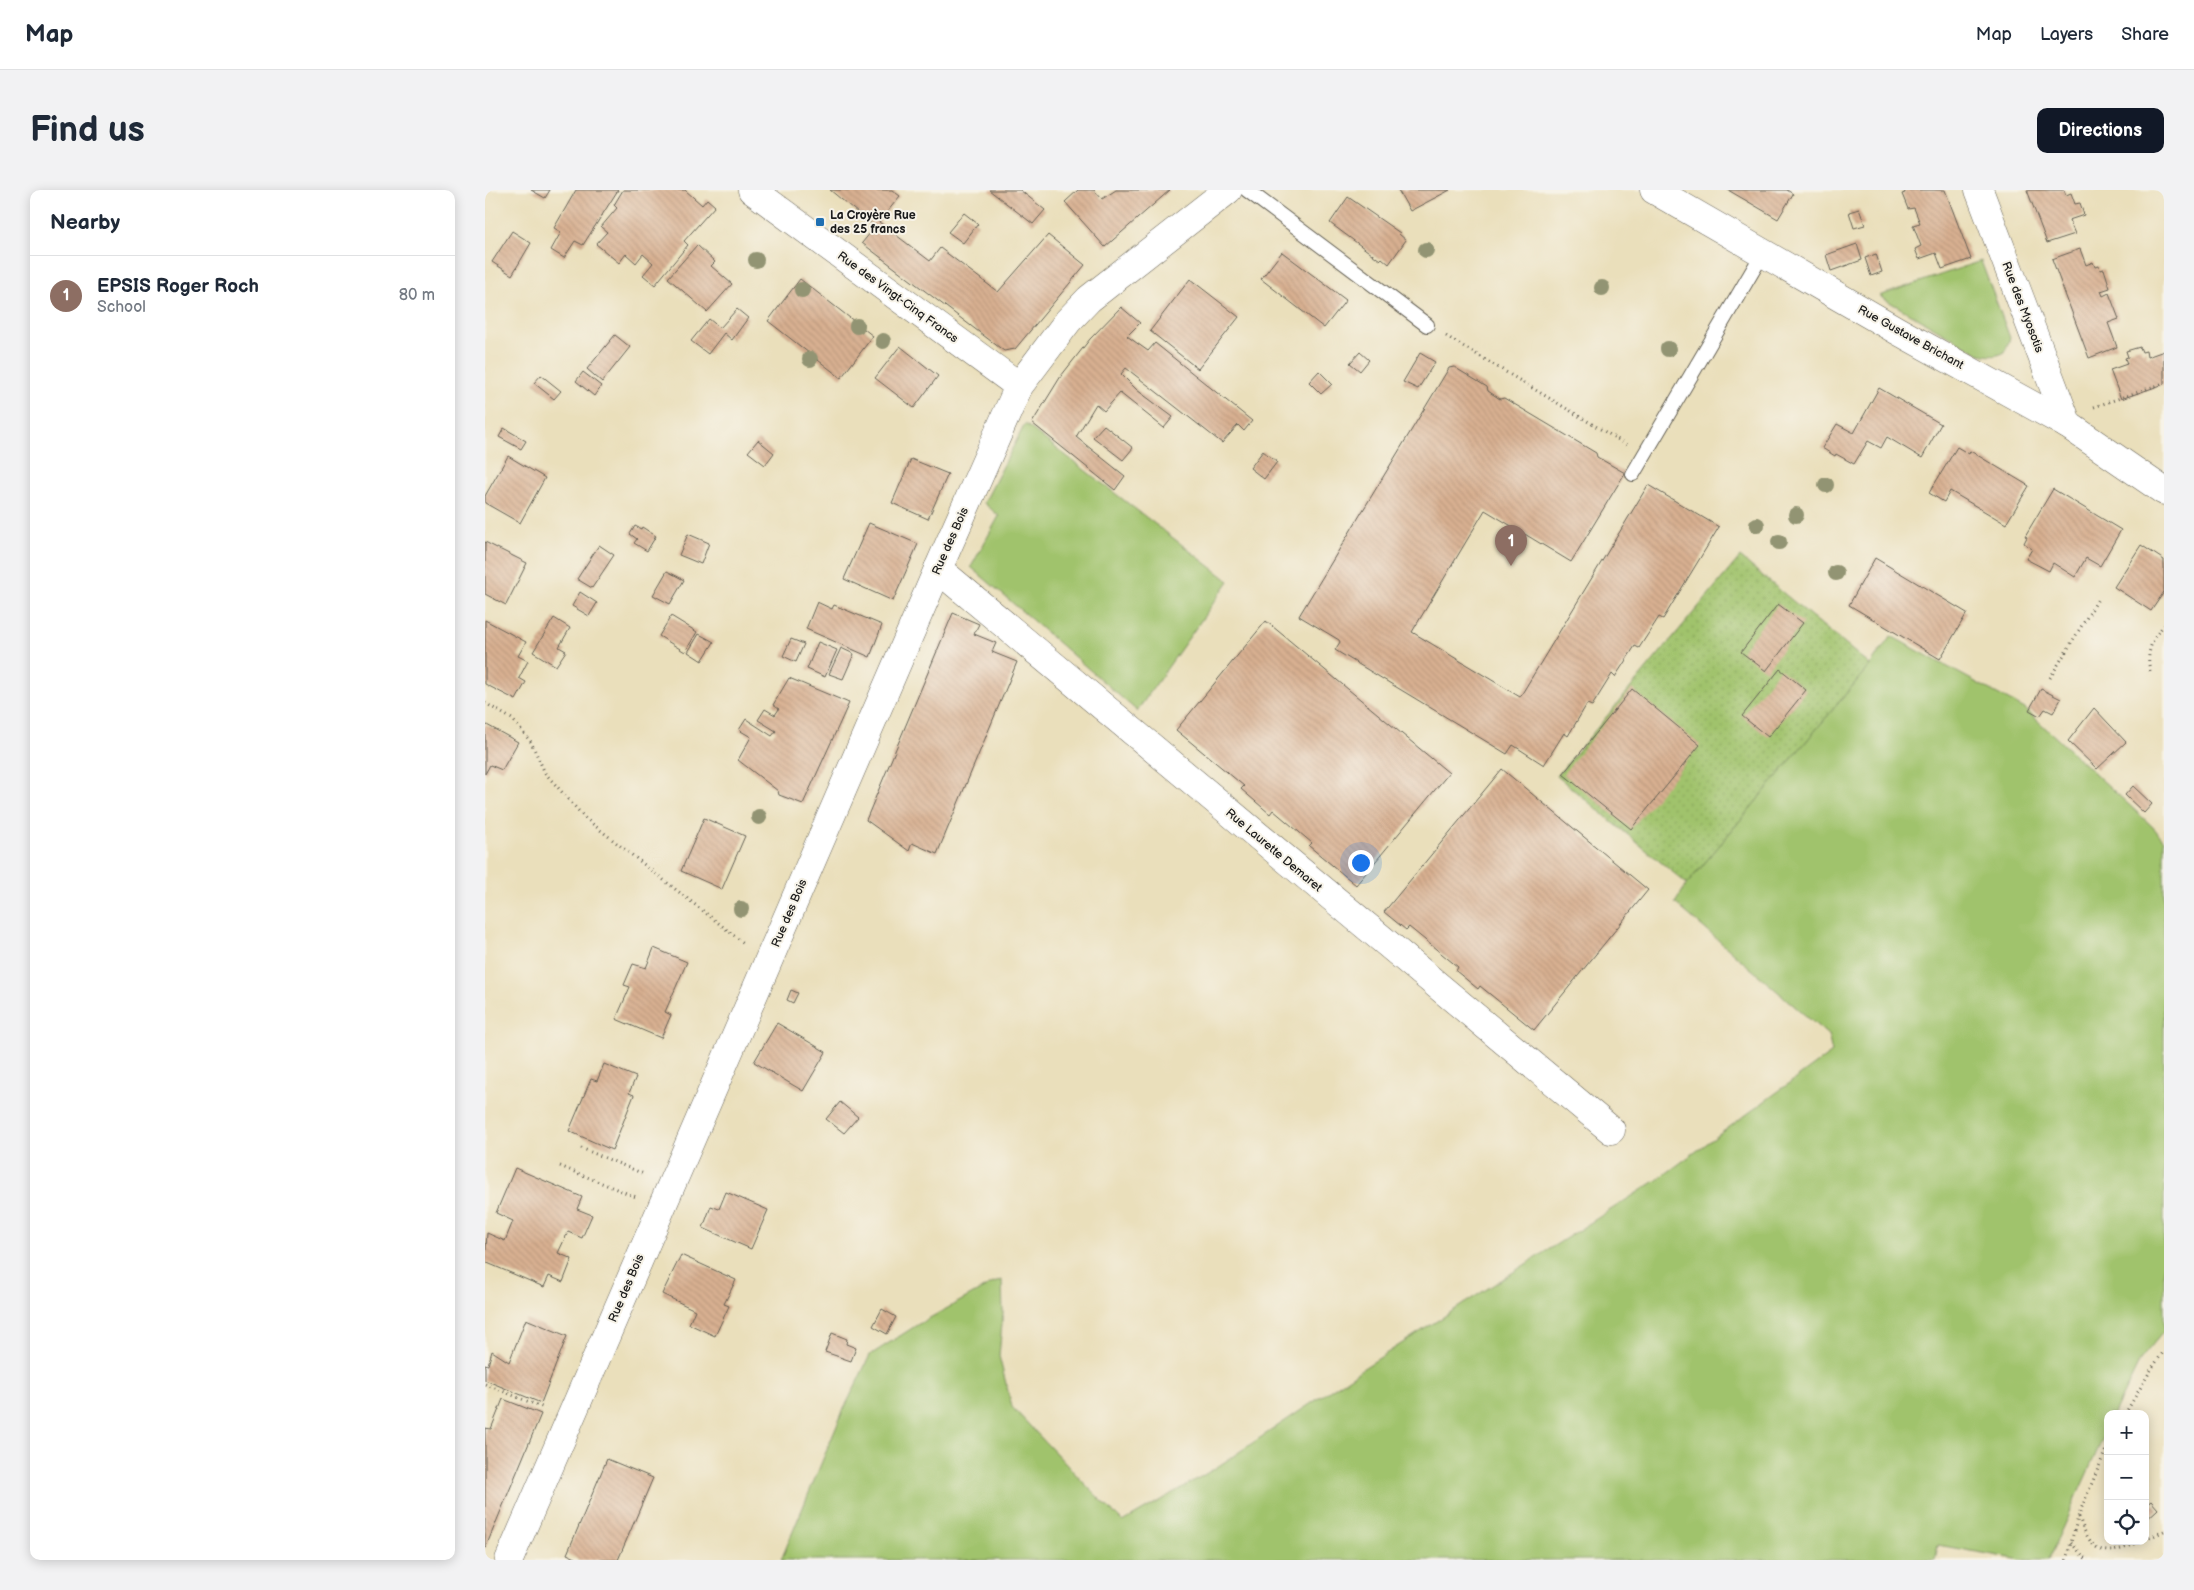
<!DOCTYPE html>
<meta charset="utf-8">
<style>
body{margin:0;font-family:"Balsamiq Sans",sans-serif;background:#f2f2f3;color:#1f2937}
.controls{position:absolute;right:15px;bottom:15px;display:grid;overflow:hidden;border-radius:10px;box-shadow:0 2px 12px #0003}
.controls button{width:45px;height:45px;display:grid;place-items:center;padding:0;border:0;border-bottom:1px solid #e0e1e3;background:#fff;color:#1f2937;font:25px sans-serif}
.you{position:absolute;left:875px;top:672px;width:18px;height:18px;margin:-12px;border:4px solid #fff;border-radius:50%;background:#1a73e8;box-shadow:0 0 0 8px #1a73e833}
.badge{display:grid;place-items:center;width:32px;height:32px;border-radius:50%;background:#111827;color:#fff;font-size:16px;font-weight:700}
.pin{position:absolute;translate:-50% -41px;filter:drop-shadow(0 1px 2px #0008)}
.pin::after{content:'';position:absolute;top:26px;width:18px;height:15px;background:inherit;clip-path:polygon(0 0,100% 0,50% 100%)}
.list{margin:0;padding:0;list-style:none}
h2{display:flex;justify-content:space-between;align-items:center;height:65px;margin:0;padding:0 20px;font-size:21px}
h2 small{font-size:16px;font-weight:400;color:#747a83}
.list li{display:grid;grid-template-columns:32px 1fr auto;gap:15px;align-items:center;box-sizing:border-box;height:80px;padding:0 20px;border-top:1px solid #e0e1e3}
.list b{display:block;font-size:19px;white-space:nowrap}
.list p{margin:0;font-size:16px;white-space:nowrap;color:#747a83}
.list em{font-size:16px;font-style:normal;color:#747a83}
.icon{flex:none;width:28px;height:28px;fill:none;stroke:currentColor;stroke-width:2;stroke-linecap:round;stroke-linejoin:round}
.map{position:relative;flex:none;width:1679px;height:1370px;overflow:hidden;border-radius:10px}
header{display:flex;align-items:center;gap:30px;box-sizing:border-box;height:70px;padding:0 25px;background:#fff;border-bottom:1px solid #e0e1e3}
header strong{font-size:24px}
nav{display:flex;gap:28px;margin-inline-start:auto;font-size:18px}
.intro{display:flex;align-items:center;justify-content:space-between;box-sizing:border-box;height:120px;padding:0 30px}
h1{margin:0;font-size:35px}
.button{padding:12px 22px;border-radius:10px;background:#111827;color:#fff;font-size:18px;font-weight:700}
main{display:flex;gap:30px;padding:0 30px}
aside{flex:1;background:#fff;border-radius:10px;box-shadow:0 2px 12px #0003}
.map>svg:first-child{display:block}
.grass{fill:#a0c36c;stroke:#5e7044}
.park{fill:url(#park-dots);stroke:#5e7044}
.building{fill:url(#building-back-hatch)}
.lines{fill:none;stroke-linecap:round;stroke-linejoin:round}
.service-casing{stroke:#646054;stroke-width:16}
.minor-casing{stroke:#646054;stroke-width:29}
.path{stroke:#646054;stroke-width:3;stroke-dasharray:1 4;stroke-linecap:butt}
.service{stroke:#fff;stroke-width:14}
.minor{stroke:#fff;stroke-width:28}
.tree{fill:#929473}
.poi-dot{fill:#1f6fb2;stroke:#f7f3e8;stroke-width:2}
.labels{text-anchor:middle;stroke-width:4;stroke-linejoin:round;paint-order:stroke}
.poi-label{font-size:12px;font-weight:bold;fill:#1c1c1c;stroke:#f7f3e8;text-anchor:start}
.street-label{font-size:12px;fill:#1c1c1c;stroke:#f7f3e8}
</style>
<header>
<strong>Map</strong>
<nav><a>Map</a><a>Layers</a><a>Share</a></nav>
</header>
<div class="intro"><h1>Find us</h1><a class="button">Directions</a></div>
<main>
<aside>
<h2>Nearby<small></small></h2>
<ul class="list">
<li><span class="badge" style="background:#8d6e63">1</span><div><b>EPSIS Roger Roch</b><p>School</p></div><em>80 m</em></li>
</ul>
</aside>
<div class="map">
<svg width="1679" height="1370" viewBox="0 0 1679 1370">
<defs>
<pattern id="park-dots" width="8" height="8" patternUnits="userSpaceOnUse" patternTransform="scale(1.25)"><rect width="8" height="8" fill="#a0c36c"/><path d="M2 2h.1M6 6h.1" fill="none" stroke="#89a75d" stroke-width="1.8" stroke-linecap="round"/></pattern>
<pattern id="building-back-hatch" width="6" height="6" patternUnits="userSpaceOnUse" patternTransform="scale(1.25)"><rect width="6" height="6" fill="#d8b091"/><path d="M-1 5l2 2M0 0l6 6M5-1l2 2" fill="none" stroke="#b9977c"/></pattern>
</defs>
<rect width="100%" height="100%" fill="#f7f3e8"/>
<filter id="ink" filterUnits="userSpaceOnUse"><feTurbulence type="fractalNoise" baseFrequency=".02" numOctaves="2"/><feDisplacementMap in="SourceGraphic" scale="10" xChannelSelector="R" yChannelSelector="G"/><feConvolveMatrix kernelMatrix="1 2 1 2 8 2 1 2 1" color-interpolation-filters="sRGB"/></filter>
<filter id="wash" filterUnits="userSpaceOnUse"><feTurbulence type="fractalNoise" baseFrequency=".0096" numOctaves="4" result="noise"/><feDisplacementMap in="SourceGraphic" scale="20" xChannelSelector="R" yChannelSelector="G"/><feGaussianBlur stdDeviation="1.12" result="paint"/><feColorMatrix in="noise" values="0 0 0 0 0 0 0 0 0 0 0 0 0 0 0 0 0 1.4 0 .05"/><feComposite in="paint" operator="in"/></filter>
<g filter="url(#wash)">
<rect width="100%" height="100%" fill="#eadfbb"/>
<!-- grass -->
<g class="grass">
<path d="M1496,71l29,77 -5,14c-9,5 -16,4 -25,2l-101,-58z"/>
<polygon points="540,234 744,391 652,521 486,377 514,326 499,313"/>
<polygon points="1406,446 1540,519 1667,636 1679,650 1679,1141 1655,1170 1629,1224 1623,1224 1623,1237 1563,1370 1536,1370 1453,1355 1450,1370 296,1370 358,1221 385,1165 432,1135 506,1094 517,1090 518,1123 514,1166 527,1217 598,1292 638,1332 729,1279 877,1179 1172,990 1347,862 1343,845 1190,713 1202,694 1385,475"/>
</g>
<!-- park -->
<polygon class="park" points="1255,367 1385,475 1202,694 1072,586"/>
<g id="blocks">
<!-- building -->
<g class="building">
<polygon points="46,0 65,0 60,8"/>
<polygon points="91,0 133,0 98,55 90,51 79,68 66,60 76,42 69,38"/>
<polygon points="138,0 200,0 217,15 222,9 230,16 199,51 203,55 170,95 158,85 168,73 158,64 151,73 141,64 134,73 111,54 122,42 116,37 132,18 129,15"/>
<polygon points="345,0 407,0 415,6 394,32 445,71 455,58 513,102 563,45 600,75 530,159 519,161 377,53 390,37"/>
<polygon points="504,0 535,0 560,20 548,34"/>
<polygon points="593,0 609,0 617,9 631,0 685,0 620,57 580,12"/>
<polygon points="913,0 965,0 925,21"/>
<polygon points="1243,0 1302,0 1308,4 1293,29"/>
<polygon points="1419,0 1460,0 1486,69 1457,79 1451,63 1434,69 1430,59 1436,56 1428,35 1435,33 1429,18 1423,19 1417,4 1420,3"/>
<polygon points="1542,0 1579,0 1581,5 1586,3 1590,14 1595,13 1599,25 1584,30 1590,44 1562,53"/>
<polygon points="863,7 915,43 914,44 921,50 904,74 897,68 895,70 845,33"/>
<polygon points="1374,19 1380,35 1369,38 1364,22"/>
<polygon points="479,23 493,34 478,53 463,42"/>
<polygon points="27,41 46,53 27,85 7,72"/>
<polygon points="1372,54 1377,70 1346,81 1341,65"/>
<polygon points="212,55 230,72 226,76 247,94 222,122 183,88"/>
<polygon points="1595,59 1601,75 1608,72 1610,77 1614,76 1615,80 1619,79 1625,98 1616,101 1618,106 1624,103 1634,129 1623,133 1632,157 1604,168 1567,69"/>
<polygon points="797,62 861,110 839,138 776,89"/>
<polygon points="1391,64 1397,82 1386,86 1380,68"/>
<polygon points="315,89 388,146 356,188 283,131"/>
<polygon points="705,89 754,127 713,179 665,141"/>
<polygon points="636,117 655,133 642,146 663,161 670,153 767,231 759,241 753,235 737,253 641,178 636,184 652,200 688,227 679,238 635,203 619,221 611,214 591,247 640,286 630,300 547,233 576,186 605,149"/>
<polygon points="252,119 263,128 247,150 239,143 223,164 206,151 224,129 235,138"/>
<polygon points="130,145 145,157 117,192 102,179"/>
<polygon points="415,156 453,186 429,218 390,188"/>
<polygon points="1655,157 1657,162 1661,161 1662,167 1679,161 1679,194 1636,209 1625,180 1642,174 1640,168 1643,167 1641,161"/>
<polygon points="875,162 884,170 875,181 865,173"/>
<polygon points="935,163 950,172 933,199 918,192"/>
<polygon points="969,177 1002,197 1003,201 1015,209 1019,208 1111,263 1112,267 1140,283 1086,372 1000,320 927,442 1035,507 1163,295 1234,337 1178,429 1174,427 1154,458 1150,456 1130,487 1127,484 1107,516 1102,514 1083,546 1079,543 1059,575 1028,555 1022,564 850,460 855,452 854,450 814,426 964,178"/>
<polygon points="834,181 847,194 836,204 824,192"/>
<polygon points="98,182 116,196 109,206 91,191"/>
<polygon points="56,185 76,201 69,209 49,193"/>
<polygon points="1394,198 1456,234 1437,268 1402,247 1396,258 1383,251 1369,274 1351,264 1350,266 1337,258 1352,234 1369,243"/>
<polygon points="619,235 648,258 638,270 608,247"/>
<polygon points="19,238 41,251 36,259 14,247"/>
<polygon points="273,250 289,263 280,275 263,262"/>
<polygon points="1472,257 1484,264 1485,261 1487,262 1544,296 1521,334 1465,301 1459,312 1444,303"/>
<polygon points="778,261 792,272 779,289 765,278"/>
<polygon points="23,266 60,288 35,333 0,313 0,306"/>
<polygon points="426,269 463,284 443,329 407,313"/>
<polygon points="1568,299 1636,340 1615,376 1601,368 1590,387 1568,373 1564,381 1541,369 1547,359 1539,353 1542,347 1540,346"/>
<polygon points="384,333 433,354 408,411 359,389"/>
<polygon points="150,336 156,339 157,337 171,346 162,361 149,353 152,349 145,344"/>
<polygon points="203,344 224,353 216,374 194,365"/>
<polygon points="0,352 42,373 21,415 0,404"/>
<polygon points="114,355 129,365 107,398 92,389"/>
<polygon points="1656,355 1679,370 1679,402 1666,421 1629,397"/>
<polygon points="1390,368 1482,423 1455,469 1364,415"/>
<polygon points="182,381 199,390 185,414 168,405"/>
<polygon points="95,402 112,413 104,426 87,416"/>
<polygon points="332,412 347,419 349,415 397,435 385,467 321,439"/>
<polygon points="1293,414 1318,433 1281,481 1256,462"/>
<polygon points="468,423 494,434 489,444 511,453 507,462 532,472 452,664 427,653 424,661 381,630"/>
<polygon points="186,426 212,442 200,462 174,446"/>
<polygon points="69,428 85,438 74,457 81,461 71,476 48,462"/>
<polygon points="0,430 41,452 33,466 43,471 34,488 41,492 31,510 0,494"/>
<polygon points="781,431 964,583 871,695 824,656 827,653 788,620 785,624 756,599 759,596 691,540"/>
<polygon points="214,444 229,452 217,471 203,462"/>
<polygon points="306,449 319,454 311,472 298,466"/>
<polygon points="333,452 352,460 340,487 322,479"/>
<polygon points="356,458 369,464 358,489 344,484"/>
<polygon points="1295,479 1321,500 1283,547 1257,526"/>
<polygon points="304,488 364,513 318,614 294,605 293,601 253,570 266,547 254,540 261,529 287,546 291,541 273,530 280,519 290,525 294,519 288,515"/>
<polygon points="1147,499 1215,555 1146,639 1078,584"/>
<polygon points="1556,499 1576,509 1568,523 1560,519 1555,526 1544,520"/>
<polygon points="1609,518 1641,552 1612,579 1583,551"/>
<polygon points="0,534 33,552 17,580 5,575 0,584"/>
<polygon points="1017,579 1163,700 1049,840 995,796 993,799 971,781 973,777 924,737 921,740 899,722"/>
<polygon points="1648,596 1667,614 1659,623 1640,605"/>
<polygon points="219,628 260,646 237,699 196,681"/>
<polygon points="169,758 202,772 180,822 186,825 176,848 131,829 145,797 139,795 148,774 161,778"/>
<polygon points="306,800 313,803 308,813 302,810"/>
<polygon points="292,833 341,862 318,901 269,872"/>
<polygon points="119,874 151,887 144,903 149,905 127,960 84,941 106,889 112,891"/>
<polygon points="355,912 373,927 359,943 341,929"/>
<polygon points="30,978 97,1007 92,1019 107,1025 97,1048 83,1042 73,1063 87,1069 78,1092 64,1086 59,1097 0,1072 2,1043 20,1051 28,1031 11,1023"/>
<polygon points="241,1002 283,1020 266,1059 218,1038 226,1016 234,1019"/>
<polygon points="196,1065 251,1090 239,1114 244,1116 230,1146 204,1134 210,1120 177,1104"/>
<polygon points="397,1119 411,1127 402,1144 388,1136"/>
<polygon points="41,1129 82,1146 56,1213 0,1190 0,1174 3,1175 7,1161 24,1172"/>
<polygon points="347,1143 362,1149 361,1154 371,1158 366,1171 340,1162"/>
<polygon points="18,1209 56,1224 0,1359 0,1238 6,1239"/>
<polygon points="122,1269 168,1288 133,1370 95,1370 82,1364"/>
<polygon points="1666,1311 1673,1319 1660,1331 1660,1316"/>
</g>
</g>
</g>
<g filter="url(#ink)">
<use href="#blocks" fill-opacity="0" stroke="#646054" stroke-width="1"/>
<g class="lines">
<defs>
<g id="service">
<polyline points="762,0 942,135"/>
<polyline points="1148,284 1278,63"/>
</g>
<g id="minor">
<polyline points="267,0 534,196"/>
<polyline points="1169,0 1413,141 1583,235 1679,301"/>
<polyline points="1494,0 1583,235"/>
<polyline points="453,379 1126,940"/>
<polyline points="24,1370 453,379 534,196 583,131 604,109 743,0"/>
</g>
</defs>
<!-- service casing -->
<use href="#service" class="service-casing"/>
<!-- minor casing -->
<use href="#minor" class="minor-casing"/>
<!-- path -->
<g class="path">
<polyline points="961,146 1142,255"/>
<polyline points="1609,217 1679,193"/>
<path d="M1665,481c-4,-20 2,-32 14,-46"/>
<polyline points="1565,488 1613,409"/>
<polyline points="0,513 27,529 46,552 60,583 100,628 260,754"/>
<polyline points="96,958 159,984"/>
<polyline points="75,976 151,1007"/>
<polyline points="0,1194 59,1218"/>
<polyline points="1640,1224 1667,1178 1679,1161"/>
<path d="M1594,1327c14,40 26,40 63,24"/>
<polyline points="1660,1350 1679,1341"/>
<polyline points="1586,1353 1602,1370"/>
<polyline points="1581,1370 1594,1324 1623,1255"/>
</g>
<!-- service -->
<use href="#service" class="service"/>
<!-- minor -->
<use href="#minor" class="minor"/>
</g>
<!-- trees -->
<g class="tree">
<circle cx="941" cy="60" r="8"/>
<circle cx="271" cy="70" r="8"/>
<circle cx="1117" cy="98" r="8"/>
<circle cx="317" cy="100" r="8"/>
<circle cx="372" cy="136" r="8"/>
<circle cx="398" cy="151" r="8"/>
<circle cx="1183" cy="159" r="8"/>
<circle cx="325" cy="169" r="8"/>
<circle cx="1341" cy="295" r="8"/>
<circle cx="1311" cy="325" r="8"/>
<circle cx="1272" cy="335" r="8"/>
<circle cx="1294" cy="352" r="8"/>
<circle cx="1351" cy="383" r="8"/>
<circle cx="274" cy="627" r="8"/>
<circle cx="256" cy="719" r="8"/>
</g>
</g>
<!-- markers -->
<rect class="poi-dot" x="330" y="27" width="10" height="10" rx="2.5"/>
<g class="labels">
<!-- poi labels -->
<g class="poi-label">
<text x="345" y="29">La Croyère Rue<tspan x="345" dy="14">des 25 francs</tspan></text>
</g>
<!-- street labels -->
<g class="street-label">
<text transform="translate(413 107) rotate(36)" y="4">Rue des Vingt-Cinq Francs</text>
<text transform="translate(1538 117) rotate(69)" y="4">Rue des Myosotis</text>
<text transform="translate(1426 147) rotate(29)" y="4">Rue Gustave Brichant</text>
<text transform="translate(465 351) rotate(-66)" y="4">Rue des Bois</text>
<text transform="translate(789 660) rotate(40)" y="4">Rue Laurette Demaret</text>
<text transform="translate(304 723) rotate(-67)" y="4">Rue des Bois</text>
<text transform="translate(141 1098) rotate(-67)" y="4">Rue des Bois</text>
</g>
</g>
</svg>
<div class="controls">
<button>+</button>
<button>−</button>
<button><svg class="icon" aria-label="locate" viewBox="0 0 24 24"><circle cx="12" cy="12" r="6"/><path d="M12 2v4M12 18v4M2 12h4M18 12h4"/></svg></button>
</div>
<div class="you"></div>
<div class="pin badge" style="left:1026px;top:376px;background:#8d6e63">1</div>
</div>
</main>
